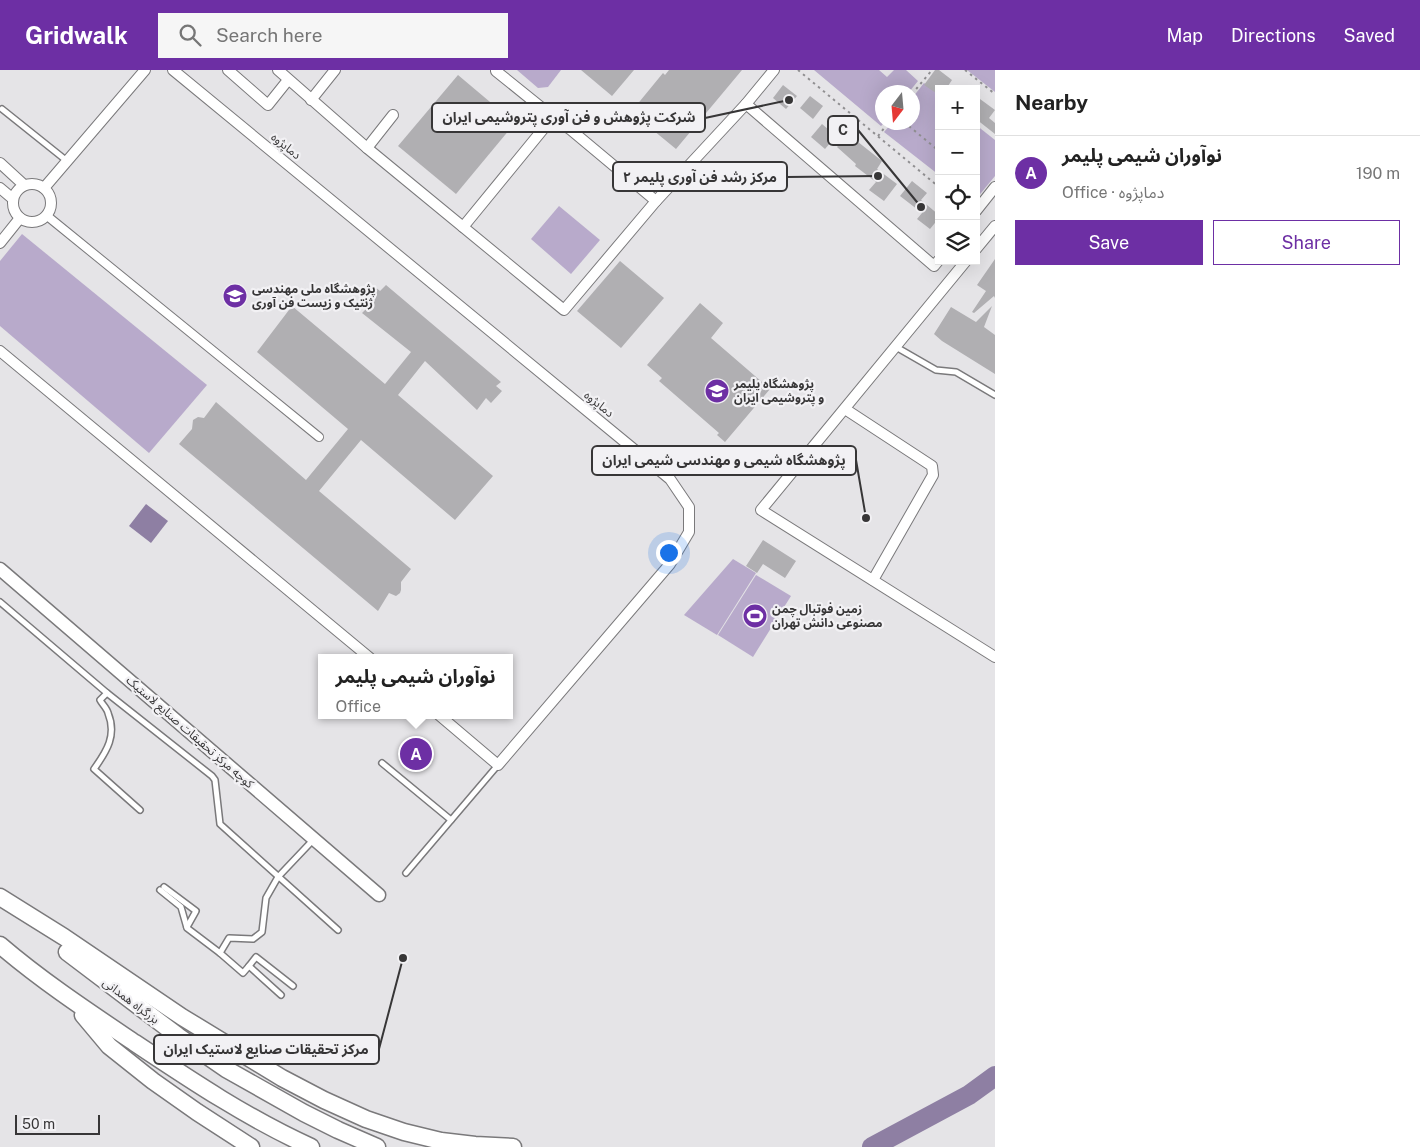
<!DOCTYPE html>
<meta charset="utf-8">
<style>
body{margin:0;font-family:"Public Sans","Noto Sans Arabic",sans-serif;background:#f6f6f6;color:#222}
.controls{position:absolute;right:15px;top:15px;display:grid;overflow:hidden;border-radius:0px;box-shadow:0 5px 20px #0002}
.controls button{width:45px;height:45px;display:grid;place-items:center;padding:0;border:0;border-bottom:1px solid #e0e0e0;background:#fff;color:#222;font:25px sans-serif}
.compass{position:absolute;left:875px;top:15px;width:45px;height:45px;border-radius:50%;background:#fff;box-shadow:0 5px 20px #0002;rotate:196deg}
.scale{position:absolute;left:15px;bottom:12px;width:85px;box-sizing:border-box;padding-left:5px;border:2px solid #373637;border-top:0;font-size:14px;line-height:18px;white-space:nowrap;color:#373637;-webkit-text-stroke:4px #f2f1f4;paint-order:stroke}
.you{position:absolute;left:668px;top:482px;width:18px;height:18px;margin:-12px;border:4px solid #fff;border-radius:50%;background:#1a73e8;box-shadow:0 0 0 8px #1a73e833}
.badge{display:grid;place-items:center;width:32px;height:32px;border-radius:50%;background:#6d2fa4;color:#fff;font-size:16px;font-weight:700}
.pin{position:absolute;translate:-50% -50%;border:2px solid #fff;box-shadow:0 1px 5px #0006}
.popup{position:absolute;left:318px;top:584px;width:195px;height:65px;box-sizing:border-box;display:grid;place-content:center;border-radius:0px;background:#fff;filter:drop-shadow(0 1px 4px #0005);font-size:16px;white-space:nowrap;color:#767676}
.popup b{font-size:19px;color:#222}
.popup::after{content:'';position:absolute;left:50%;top:100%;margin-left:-10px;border:10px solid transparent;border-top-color:#fff}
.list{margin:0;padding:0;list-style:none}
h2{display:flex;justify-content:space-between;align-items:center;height:65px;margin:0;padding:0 20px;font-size:21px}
h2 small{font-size:16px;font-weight:400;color:#767676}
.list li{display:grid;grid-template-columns:32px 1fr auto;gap:15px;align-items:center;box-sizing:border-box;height:70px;padding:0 20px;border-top:1px solid #e0e0e0}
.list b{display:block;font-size:19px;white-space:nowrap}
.list p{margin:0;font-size:16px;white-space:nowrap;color:#767676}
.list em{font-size:16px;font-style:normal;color:#767676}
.actions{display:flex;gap:10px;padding:15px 20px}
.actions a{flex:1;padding:11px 0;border:1px solid #6d2fa4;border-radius:0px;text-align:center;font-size:18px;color:#6d2fa4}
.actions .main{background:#6d2fa4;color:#fff}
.icon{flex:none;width:28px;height:28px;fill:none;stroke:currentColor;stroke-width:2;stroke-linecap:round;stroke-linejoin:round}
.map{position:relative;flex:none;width:995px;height:1077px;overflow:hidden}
header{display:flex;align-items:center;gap:30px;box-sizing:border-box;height:70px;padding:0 25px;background:#6d2fa4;color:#fff}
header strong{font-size:24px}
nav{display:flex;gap:28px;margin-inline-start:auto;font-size:18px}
.search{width:350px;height:45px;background:#f6f6f6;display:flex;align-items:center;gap:12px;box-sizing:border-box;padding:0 18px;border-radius:0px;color:#767676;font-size:19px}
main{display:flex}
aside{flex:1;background:#fff}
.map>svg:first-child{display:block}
.green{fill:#b8aacb}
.water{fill:#8e7fa3}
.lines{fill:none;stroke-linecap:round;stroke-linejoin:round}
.river{stroke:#8e7fa3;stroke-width:20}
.building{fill:#b0afb2}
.service-casing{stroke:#7a797b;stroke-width:8}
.pedestrian-casing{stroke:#7a797b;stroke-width:10}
.minor-casing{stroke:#7a797b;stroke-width:12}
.tertiary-casing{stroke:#7a797b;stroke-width:15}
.trunk-casing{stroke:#7a797b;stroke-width:19}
.path{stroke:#908f91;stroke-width:2;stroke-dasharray:2.5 4;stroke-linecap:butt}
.service{stroke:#fff;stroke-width:5}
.pedestrian{stroke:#fff;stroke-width:8}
.minor{stroke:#fff;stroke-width:10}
.tertiary{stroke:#fff;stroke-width:12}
.trunk{stroke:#fff;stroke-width:16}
.labels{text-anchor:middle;stroke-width:4.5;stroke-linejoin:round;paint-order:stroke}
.street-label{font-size:12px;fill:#373637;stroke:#f2f1f4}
.poi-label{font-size:12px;font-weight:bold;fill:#373637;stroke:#f2f1f4;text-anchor:start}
.leader{fill:none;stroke:#373637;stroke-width:2}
.callout-dot{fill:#373637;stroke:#f2f1f4;stroke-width:2}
.callout{fill:#f2f1f4;stroke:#373637;stroke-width:2}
.callout-label{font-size:14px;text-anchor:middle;font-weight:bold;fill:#373637}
</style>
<header>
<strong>Gridwalk</strong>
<div class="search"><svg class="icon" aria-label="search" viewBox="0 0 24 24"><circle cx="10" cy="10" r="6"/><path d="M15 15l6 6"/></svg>Search here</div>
<nav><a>Map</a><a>Directions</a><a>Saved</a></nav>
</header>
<main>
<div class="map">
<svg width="995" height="1077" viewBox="0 0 995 1077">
<rect width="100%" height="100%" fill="#e5e4e7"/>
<!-- green -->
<g class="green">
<polygon points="517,0 561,0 548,17 538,18"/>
<polygon points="814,0 879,0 887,7 894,0 906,0 918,11 909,22 882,22 882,52 884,53 881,56"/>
<polygon points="967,0 995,0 995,22"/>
<polygon points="924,13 939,25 939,105 884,62 892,53 912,52 913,27"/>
<polygon points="976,55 995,70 995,106 976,129"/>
<polygon points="559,136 600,170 571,204 531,169"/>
<polygon points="22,164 207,315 149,383 0,256 0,191"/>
<polygon points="733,489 756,503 717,565 684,545"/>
<polygon points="756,505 791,526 753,587 718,565"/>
</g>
<!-- water -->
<polygon class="water" points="146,434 168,451 151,473 129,456"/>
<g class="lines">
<!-- river -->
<polyline class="river" points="872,1077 969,1025 995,1006"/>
</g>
<!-- building -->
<g class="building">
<polygon points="581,0 634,0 612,26"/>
<polygon points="669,0 742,0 676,79 631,42 663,3 665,5"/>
<polygon points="935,0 939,0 952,10 946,19 939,19 939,25 924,15"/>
<polygon points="458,5 515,53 456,124 398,76"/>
<polygon points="783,15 797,26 786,39 773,28"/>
<polygon points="810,26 823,36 813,49 800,38"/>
<polygon points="980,29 995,40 989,48 995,53 995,64 976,49 976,34"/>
<polygon points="822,54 836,66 825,79 811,67"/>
<polygon points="848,64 882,91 877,99 897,114 884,131 869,120 876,112 855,96 856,94 837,77"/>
<polygon points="912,111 927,123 921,130 939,145 939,148 930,159 917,149 922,143 900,126"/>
<polygon points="995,189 995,228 994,226 974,243 972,242 986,221 977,215"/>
<polygon points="620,191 664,228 621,278 577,241"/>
<polygon points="386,215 501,312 496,316 502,321 491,333 486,328 477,340 425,291 398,325 493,406 455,450 361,370 319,421 411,499 401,512 401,520 400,523 396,526 389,523 378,541 179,374 192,359 193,350 198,347 204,348 216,332 306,410 348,359 257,282 292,236 385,314 411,282 362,243 372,233 366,227 375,217 380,221"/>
<polygon points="700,233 723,253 711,268 770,319 725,372 717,365 719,363 659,311 662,308 647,295"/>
<polygon points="992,236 984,257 995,265 995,304 942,271 934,264 951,237 976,252"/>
<polygon points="763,470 796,491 785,508 763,494 757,503 746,496"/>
</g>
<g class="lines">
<defs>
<g id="service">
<polyline points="2,39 67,91"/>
<polyline points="896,277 936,300 956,302 995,325"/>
<polyline points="0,532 107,623 212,706 215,710 220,754 338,860"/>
<path d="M107,623l-7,7c2,4 7,8 8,13 9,22 -1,38 -14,56l46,41"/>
<polyline points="382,693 451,750"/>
<polyline points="406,803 498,695"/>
<polyline points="164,817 196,841 187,857"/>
<polyline points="160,820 181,837 187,858 220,883 229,868 253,869 262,862 266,828 278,807 314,769"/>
<polyline points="220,883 243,903 249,896 281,925"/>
<polyline points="249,896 256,887 293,916"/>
</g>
<polyline id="pedestrian" points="46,145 319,367"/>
<g id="minor">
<polyline points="173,0 670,409 689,437 689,462 670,494 498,695 439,645"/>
<polyline points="228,0 268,35 288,10"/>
<polyline points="278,0 367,78 564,240 656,131 746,34 934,196 939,190"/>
<polyline points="311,30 335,0"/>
<polyline points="746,34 774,0"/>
<polyline points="553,47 571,60 656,131"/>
<polyline points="367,78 393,45"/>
<polyline points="0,93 24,115"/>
<circle cx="32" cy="133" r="19"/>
<polyline points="0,118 13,129"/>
<polyline points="44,118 145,0"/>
<polyline points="976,141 995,117"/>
<polyline points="463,157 553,47 496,1 497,0"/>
<polyline points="0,173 20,148"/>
<polyline points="976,179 995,156"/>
<polyline points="966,191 761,440 995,587"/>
<polyline points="0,281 370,588"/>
<polyline points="845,339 932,396 933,405 873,510"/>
</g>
<polyline id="tertiary" points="0,499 379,825"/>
<g id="trunk">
<polyline points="0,827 64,867 182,947 282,1008 324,1030 366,1049 404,1062 441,1071 475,1075 513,1077"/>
<path d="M0,875c42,36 89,67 135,98 57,38 114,76 176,104"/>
<polyline points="67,882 178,966 226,999 304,1043 338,1060 377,1077"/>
<polyline points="83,945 109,976 153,1011 197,1042 251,1077"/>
</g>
</defs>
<!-- service casing -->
<use href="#service" class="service-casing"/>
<!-- pedestrian casing -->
<use href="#pedestrian" class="pedestrian-casing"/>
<!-- minor casing -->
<use href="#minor" class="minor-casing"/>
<!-- tertiary casing -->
<use href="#tertiary" class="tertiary-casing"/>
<!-- trunk casing -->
<use href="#trunk" class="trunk-casing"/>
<!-- path -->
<g class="path">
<polyline points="798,0 939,117"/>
<polyline points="965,0 995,24"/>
<polyline points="912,24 932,0"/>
<polyline points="904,52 939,81"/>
<polyline points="878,66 889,52"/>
</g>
<!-- service -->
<use href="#service" class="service"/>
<!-- pedestrian -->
<use href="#pedestrian" class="pedestrian"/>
<!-- minor -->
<use href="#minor" class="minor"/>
<!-- tertiary -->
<use href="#tertiary" class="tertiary"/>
<!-- trunk -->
<use href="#trunk" class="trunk"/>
</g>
<!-- icons -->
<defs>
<symbol id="university-disc" viewBox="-11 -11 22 22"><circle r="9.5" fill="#6d2fa4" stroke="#f2f1f4"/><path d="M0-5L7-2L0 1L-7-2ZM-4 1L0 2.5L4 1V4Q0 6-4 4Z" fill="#fff"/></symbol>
<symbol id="stadium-disc" viewBox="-11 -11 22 22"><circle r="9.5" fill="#6d2fa4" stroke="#f2f1f4"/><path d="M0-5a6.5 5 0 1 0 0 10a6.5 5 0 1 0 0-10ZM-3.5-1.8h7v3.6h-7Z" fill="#fff"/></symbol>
</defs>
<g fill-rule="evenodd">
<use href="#university-disc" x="221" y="212" width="28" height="28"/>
<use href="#university-disc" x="703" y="307" width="28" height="28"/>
<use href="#stadium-disc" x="741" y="532" width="28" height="28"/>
</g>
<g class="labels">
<!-- street labels -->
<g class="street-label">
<text transform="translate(286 76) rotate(39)" y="4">دماپژوه</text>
<text transform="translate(599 334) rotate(39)" y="4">دماپژوه</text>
<text transform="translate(190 662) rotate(41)" y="4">کوچه مرکز تحقیقات صنایع لاستیک</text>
<text transform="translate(131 931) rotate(37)" y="4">بزرگراه همدانی</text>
</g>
<!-- poi labels -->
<g class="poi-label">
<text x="252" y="223">پژوهشگاه ملی مهندسی<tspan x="252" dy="14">ژنتیک و زیست فن آوری</tspan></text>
<text x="734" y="318">پژوهشگاه پلیمر<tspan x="734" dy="14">و پتروشیمی ایران</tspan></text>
<text x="772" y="543">زمین فوتبال چمن<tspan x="772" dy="14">مصنوعی دانش تهران</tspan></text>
</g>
</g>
<!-- callouts -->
<path class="leader" d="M789 30L705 48M921 137L858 60M878 106L787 107M866 448L856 390M403 888L379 979"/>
<g class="callout-dot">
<circle cx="789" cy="30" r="5"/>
<circle cx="921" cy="137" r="5"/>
<circle cx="878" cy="106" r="5"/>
<circle cx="866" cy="448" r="5"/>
<circle cx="403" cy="888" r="5"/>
</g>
<g class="callout">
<rect x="432" y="33" width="273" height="29" rx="5"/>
<rect x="828" y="46" width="30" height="29" rx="5"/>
<rect x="613" y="92" width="174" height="29" rx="5"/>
<rect x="592" y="376" width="264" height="29" rx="5"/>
<rect x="154" y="965" width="225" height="29" rx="5"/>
</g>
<g class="callout-label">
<text x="569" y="52">شرکت پژوهش و فن آوری پتروشیمی ایران</text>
<text x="843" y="65">C</text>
<text x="700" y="112">مرکز رشد فن آوری پلیمر ۲</text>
<text x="724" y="395">پژوهشگاه شیمی و مهندسی شیمی ایران</text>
<text x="266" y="984">مرکز تحقیقات صنایع لاستیک ایران</text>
</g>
</svg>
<div class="controls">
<button>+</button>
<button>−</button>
<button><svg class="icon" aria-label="locate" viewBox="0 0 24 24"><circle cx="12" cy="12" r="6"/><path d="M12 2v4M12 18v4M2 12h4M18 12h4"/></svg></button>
<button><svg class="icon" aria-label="layers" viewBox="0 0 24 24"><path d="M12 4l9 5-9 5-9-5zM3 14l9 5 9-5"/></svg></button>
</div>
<svg class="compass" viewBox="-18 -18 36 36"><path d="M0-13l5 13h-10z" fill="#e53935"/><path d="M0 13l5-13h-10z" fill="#767676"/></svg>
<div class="scale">50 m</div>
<div class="you"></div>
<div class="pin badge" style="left:416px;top:684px">A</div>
<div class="popup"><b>نوآوران شیمی پلیمر</b>Office</div>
</div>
<aside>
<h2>Nearby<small></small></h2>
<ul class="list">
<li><span class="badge">A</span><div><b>نوآوران شیمی پلیمر</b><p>Office · دماپژوه</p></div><em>190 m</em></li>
</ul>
<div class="actions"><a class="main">Save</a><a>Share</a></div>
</aside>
</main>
